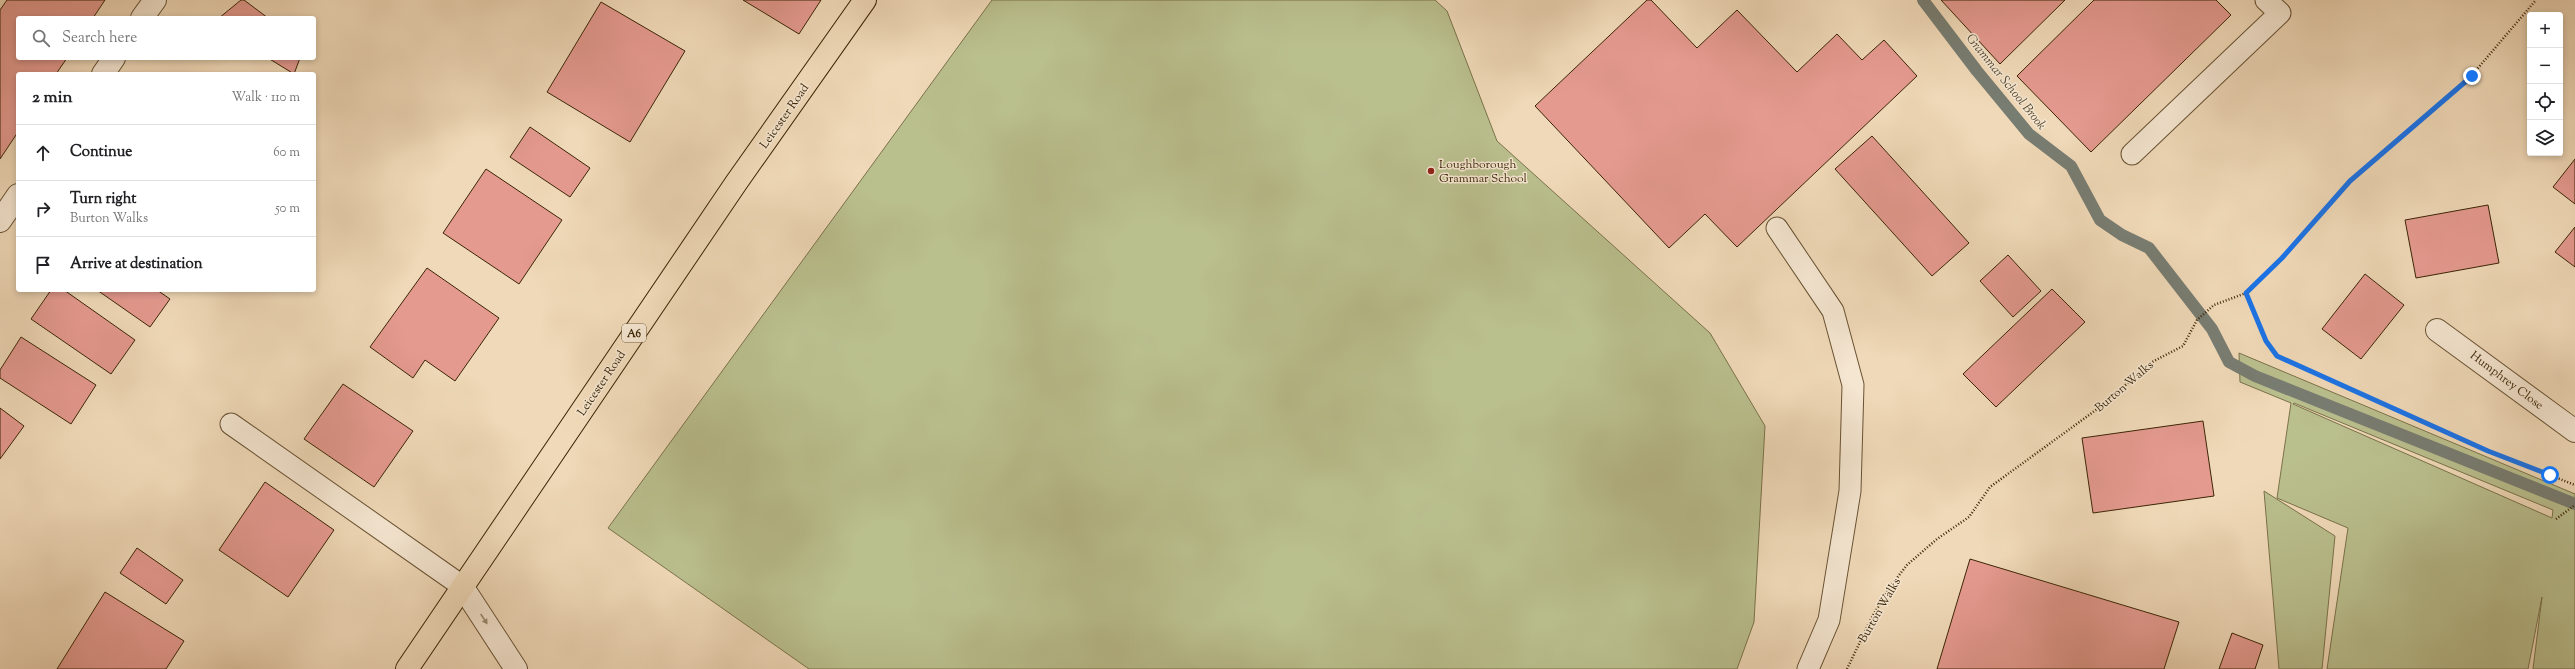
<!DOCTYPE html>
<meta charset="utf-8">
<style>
body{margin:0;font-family:"Sorts Mill Goudy",serif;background:#f2f2f2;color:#202124}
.controls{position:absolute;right:12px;top:12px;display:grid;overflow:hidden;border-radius:4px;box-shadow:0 2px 6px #0003}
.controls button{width:36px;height:36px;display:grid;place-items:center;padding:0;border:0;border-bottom:1px solid #e0e0e0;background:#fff;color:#202124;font:20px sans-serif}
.stop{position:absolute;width:12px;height:12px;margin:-9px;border:3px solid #1a73e8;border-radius:50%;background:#fff}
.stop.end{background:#1a73e8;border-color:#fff;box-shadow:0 1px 4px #0008}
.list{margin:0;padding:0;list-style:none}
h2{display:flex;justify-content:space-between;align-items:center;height:52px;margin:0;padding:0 16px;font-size:17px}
h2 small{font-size:13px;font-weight:400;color:#757577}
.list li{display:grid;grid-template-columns:26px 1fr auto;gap:12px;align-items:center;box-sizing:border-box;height:56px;padding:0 16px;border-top:1px solid #e0e0e0}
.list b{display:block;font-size:15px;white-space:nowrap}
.list p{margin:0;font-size:13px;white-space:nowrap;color:#757577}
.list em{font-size:13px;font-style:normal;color:#757577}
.icon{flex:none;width:22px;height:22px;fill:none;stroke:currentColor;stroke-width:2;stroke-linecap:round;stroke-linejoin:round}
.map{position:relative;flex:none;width:2575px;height:669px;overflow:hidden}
.search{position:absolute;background:#fff;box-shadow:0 2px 6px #0003;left:16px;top:16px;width:300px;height:44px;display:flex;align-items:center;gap:10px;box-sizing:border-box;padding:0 14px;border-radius:4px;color:#757577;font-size:15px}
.panel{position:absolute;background:#fff;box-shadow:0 2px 6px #0003;left:16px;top:72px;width:300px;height:220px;border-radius:4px}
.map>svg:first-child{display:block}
.green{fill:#babf8e;stroke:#7a724a;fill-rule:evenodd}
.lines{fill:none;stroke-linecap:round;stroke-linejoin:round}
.stream{stroke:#787d72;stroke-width:12}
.building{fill:#e59a90;stroke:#3b2505}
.lane-casing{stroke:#685232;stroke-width:23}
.street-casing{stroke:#685232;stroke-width:24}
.highway-casing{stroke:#3b2505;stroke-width:24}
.path{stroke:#3b2505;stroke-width:2.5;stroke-dasharray:1 2;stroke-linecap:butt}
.lane{stroke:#f5e6d1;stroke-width:21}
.street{stroke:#f5e6d1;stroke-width:22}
.highway{stroke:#f0d9b8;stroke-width:22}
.oneway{fill:#98866b}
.route{stroke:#1a73e8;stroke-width:5}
.poi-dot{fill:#8f2418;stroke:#f5e6d1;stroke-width:1.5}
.labels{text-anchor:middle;stroke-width:3;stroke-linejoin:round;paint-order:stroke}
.shield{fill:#f5e6d1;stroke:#735f42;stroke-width:1}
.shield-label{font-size:11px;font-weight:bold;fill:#3b2505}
.street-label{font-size:12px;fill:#3b2505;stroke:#f5e6d1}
.poi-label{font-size:12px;fill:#3b2505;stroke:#f5e6d1;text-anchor:start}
.water-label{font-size:13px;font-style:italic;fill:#544a32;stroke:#f5e6d1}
</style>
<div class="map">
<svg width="2575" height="669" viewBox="0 0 2575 669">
<rect width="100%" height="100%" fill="#f0d9b8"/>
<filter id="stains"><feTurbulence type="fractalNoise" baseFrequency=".005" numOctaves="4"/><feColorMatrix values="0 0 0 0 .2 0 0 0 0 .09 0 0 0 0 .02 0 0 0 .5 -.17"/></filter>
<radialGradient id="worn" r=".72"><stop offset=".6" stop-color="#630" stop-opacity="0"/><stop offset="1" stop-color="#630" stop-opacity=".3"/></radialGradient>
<!-- green -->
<g class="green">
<polygon points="992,0 1435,0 1447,11 1497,141 1710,333 1765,426 1754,622 1737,669 809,669 608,528"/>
<path d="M2239,353l336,141v175h-42l9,-72 -14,72h-201l21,-141 -71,-30 14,-95 -51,-21zM2294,403l259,107 -1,8 -259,-114z"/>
<polygon points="2264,491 2335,536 2322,669 2279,669"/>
</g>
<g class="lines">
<!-- stream -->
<polyline class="stream" points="1923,0 1977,71 2029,134 2071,166 2100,220 2122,235 2149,248 2212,329 2229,362 2255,376 2575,504"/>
</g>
<!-- building -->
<g class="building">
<polygon points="7,0 105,0 93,18 18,18 18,58 67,58 56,74 18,74 18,132 0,159 0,10"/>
<polygon points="241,0 244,0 268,18 219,18"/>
<polygon points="743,0 821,0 799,34"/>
<polygon points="1647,0 1651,0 1697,48 1737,10 1797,72 1837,34 1862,60 1884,40 1917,76 1737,247 1705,214 1669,248 1535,106"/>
<polygon points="1941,0 2065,0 2000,64"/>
<polygon points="2094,0 2216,0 2231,15 2091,152 2017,76"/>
<polygon points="601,2 685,51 630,142 547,92"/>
<polygon points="268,58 300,58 294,74"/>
<polygon points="530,127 590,168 570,197 510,157"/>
<polygon points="1872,136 1969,243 1932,276 1835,169"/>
<polygon points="2575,159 2575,204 2553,187"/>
<polygon points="486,169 562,220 519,284 443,233"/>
<polygon points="2488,205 2499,263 2416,278 2405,220"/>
<polygon points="2575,227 2575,267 2555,252"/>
<polygon points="2008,255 2041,291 2013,317 1980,281"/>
<polygon points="427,268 499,318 455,381 425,360 413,378 370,347"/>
<polygon points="2365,274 2404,305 2361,359 2322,329"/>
<polygon points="2052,289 2085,322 1996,407 1963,374"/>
<polygon points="51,290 64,290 135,340 111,374 31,319"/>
<polygon points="97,290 157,290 170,299 150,327"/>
<polygon points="21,337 96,385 71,424 0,378 0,370"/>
<polygon points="343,384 413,431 374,487 304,439"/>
<polygon points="0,408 24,426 0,459"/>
<polygon points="2203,421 2214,496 2093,513 2082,438"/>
<polygon points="265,482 334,530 288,597 219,550"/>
<polygon points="137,548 183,580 166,604 120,573"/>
<polygon points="1970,559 2179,622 2164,669 1937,669"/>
<polygon points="105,592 184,641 166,669 57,669"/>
<polygon points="2232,633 2263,645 2255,669 2219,669"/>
</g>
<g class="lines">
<defs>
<g id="lane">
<polyline points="2132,154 2280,13 2266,0"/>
<polyline points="1777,228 1833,311 1853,385 1850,491 1829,620 1808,669"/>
<polyline points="231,424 462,586"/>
</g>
<g id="street">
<polyline points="142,18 155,0"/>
<polyline points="103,74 114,58"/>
<polyline points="0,221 18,195"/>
<polyline points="2437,330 2575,431"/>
<polyline points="462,586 516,669"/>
</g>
<polyline id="highway" points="407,669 736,183 865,0"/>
</defs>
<!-- lane casing -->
<use href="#lane" class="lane-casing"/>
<!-- street casing -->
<use href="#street" class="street-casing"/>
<!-- highway casing -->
<use href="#highway" class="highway-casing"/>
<!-- path -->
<g class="path">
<polyline points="2246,293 2266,341 2277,356 2488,451 2575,485"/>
<polyline points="2556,519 2575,505"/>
<polyline points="1847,669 1871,619 1889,588 1907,565 1937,539 1969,517 1990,487 2100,407 2152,362 2183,346 2197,320 2214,305 2246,293 2282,258 2350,181 2472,75 2536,0"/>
</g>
<!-- lane -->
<use href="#lane" class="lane"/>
<!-- street -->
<use href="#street" class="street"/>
<!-- highway -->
<use href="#highway" class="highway"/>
</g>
<!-- one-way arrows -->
<defs><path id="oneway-solid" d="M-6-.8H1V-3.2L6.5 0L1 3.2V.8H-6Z"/></defs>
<use class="oneway" href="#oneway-solid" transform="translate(484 619) rotate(57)"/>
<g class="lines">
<!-- route -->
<polyline class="route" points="2472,76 2350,181 2282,258 2246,293 2266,341 2277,356 2488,451 2550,475"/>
</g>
<!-- markers -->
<circle class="poi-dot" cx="1431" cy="171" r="4"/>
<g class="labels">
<!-- shield labels -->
<rect class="shield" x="622" y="324" width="24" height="18" rx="3"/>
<g class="shield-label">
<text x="634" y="337">A6</text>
</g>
<!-- street labels -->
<g class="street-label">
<text transform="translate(784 116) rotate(-55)" y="4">Leicester Road</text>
<text transform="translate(2507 380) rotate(37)" y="4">Humphrey Close</text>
<text transform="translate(601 383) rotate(-56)" y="4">Leicester Road</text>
<text transform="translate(2124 386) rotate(-40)" y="4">Burton Walks</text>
<text transform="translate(1879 610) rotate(-60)" y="4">Burton Walks</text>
</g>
<!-- poi labels -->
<g class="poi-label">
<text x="1439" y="168">Loughborough<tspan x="1439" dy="14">Grammar School</tspan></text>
</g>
<!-- water labels -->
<g class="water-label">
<text transform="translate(2007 81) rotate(51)" y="5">Grammar School Brook</text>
</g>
</g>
<rect width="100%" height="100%" filter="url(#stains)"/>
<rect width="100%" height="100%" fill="url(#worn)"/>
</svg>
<div class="controls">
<button>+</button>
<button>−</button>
<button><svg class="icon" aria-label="locate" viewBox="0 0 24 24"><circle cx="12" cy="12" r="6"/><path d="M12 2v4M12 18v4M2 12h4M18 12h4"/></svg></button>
<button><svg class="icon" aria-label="layers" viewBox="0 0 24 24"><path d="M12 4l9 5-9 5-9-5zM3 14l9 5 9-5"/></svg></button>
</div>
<div class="stop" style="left:2550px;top:475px"></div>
<div class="stop end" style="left:2472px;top:76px"></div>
<div class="search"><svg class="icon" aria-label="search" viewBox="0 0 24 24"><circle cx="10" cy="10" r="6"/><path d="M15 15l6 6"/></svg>Search here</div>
<section class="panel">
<h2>2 min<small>Walk · 110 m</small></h2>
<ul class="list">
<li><svg class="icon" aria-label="ahead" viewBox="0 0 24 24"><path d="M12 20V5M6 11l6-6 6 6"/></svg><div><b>Continue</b></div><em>60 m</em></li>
<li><svg class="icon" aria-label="right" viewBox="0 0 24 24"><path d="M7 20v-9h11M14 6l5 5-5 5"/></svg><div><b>Turn right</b><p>Burton Walks</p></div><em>50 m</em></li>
<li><svg class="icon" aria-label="arrive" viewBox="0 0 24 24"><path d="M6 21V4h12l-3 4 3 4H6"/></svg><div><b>Arrive at destination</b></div></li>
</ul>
</section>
</div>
